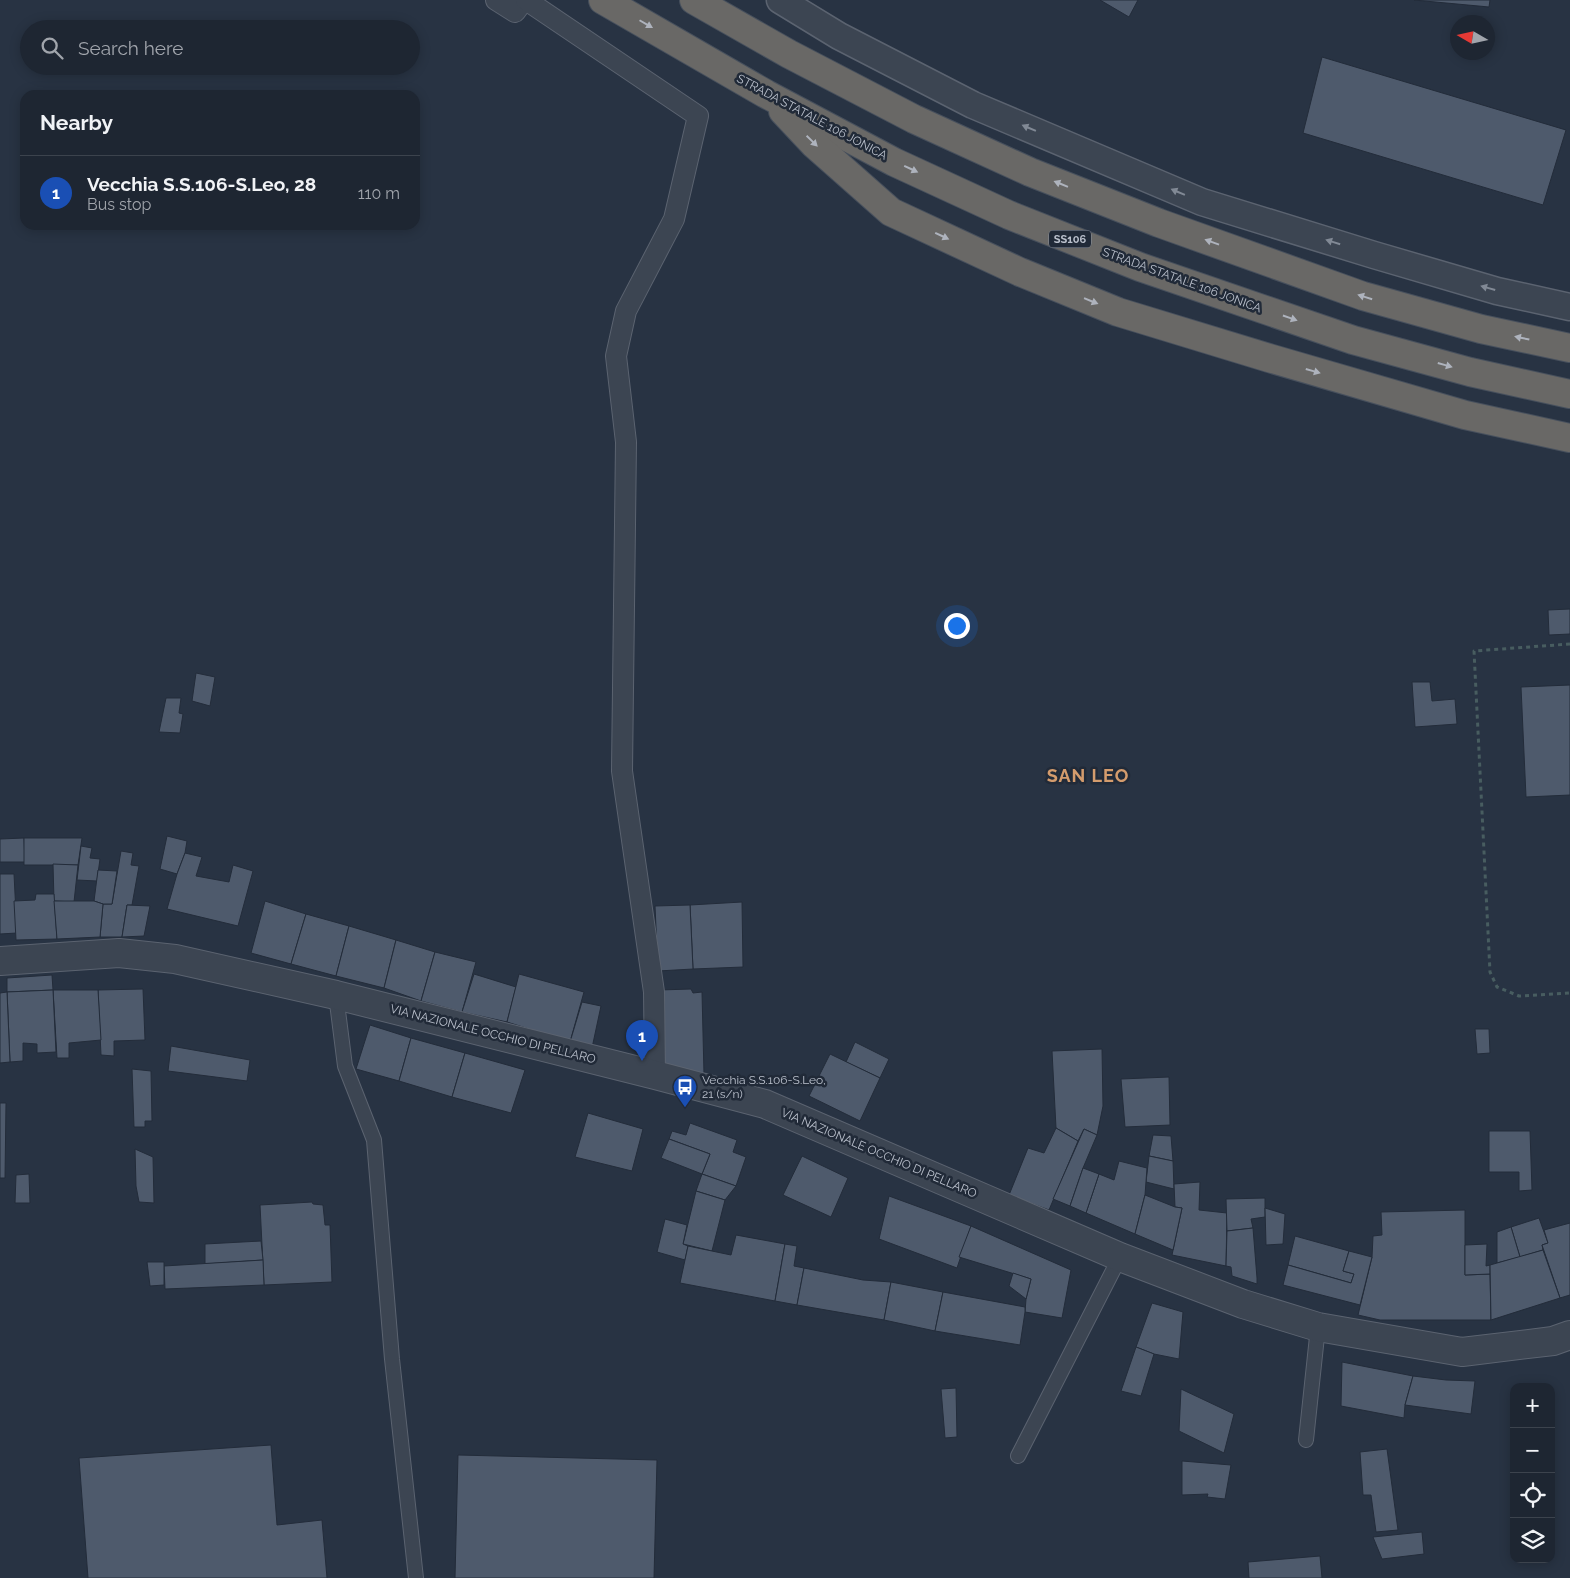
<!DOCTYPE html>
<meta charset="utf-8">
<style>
body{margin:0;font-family:Raleway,sans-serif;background:#262e3a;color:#f1f3f6}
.controls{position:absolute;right:15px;bottom:15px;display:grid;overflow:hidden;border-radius:10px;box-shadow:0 2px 12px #0003}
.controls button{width:45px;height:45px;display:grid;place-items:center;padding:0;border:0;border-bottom:1px solid #3c434d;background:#1e2632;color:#f1f3f6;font:25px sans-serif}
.compass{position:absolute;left:1450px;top:15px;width:45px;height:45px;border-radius:50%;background:#1e2632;box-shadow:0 2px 12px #0003;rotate:279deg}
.you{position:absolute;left:956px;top:625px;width:18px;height:18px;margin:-12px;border:4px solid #fff;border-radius:50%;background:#1a73e8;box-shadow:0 0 0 8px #1a73e833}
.badge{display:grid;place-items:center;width:32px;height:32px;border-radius:50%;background:#0b8043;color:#fff;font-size:16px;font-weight:700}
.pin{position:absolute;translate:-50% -41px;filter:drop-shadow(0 1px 2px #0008)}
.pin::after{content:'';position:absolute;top:26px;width:18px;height:15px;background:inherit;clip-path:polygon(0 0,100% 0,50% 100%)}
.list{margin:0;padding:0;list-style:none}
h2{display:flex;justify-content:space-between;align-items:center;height:65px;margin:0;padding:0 20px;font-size:21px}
h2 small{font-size:16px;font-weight:400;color:#a1a5ac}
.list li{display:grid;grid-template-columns:32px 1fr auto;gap:15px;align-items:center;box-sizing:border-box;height:75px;padding:0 20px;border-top:1px solid #3c434d}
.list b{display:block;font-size:19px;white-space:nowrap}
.list p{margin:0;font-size:16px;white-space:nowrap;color:#a1a5ac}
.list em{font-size:16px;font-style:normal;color:#a1a5ac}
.icon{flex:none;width:28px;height:28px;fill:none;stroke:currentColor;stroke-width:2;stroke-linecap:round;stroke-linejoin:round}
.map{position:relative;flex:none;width:1570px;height:1578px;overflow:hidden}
.search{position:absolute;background:#1e2632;box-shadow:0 2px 12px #0003;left:20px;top:20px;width:400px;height:55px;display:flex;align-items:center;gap:12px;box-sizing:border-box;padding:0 18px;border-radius:28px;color:#a1a5ac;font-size:19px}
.panel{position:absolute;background:#1e2632;box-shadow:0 2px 12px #0003;left:20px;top:90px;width:400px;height:140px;border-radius:15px}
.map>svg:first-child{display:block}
.building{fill:#4e5a6c;stroke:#232c3a}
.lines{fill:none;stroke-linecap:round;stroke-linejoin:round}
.service-casing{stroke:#5b6370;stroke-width:16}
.pedestrian-casing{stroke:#5b6370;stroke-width:22}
.minor-casing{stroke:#5b6370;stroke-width:29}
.tertiary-casing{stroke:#5b6370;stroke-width:30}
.trunk-casing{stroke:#47505d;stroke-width:30}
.path{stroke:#485d60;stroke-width:3;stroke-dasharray:4 4;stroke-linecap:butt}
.service{stroke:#3c4552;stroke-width:14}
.pedestrian{stroke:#3c4552;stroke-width:20}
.minor{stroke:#3c4552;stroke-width:26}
.tertiary{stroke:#3c4552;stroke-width:28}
.trunk{stroke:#696866;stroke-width:28}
.oneway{fill:#aeb3bd}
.oneway2{fill:#818995}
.labels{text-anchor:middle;stroke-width:5;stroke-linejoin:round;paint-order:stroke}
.shield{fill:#212a38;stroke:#8c93a0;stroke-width:1}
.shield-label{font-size:11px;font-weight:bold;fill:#bac0cc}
.street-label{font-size:12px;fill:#bac0cc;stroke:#212a38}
.poi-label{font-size:12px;fill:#bac0cc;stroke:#212a38;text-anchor:start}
.district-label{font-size:18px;font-weight:bold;letter-spacing:1px;fill:#d49c6d;stroke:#212a38}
</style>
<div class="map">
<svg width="1570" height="1578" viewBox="0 0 1570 1578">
<rect width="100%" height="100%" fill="#283343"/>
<!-- building -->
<g class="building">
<polygon points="1100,0 1138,0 1129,17"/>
<polygon points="1414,0 1490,0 1489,7"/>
<polygon points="1322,57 1566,130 1543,205 1303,133"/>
<polygon points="1570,609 1570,634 1549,635 1548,610"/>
<polygon points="196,673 215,677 210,706 192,701"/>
<polygon points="1412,682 1430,682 1432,701 1455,699 1457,724 1415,727"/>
<polygon points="1570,685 1570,795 1526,797 1521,687"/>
<polygon points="166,698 181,698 179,713 183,714 180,733 159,732"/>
<polygon points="167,836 187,841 185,853 177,874 160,869"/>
<polygon points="24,838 25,862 0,862 0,839"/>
<polygon points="24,838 82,838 78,865 24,865"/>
<polygon points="81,846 92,848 90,858 100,859 97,881 77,880"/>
<polygon points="121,851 133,853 131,865 139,866 132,905 127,905 122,937 100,937 103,904 112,904"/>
<polygon points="185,853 202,857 196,876 229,882 233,865 253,871 238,926 167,909 177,874"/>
<polygon points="53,864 78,865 74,902 54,901"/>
<polygon points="98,870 117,871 112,904 103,904 94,901"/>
<polygon points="0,874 14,874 17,933 0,934"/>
<polygon points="36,894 54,894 57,939 16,940 14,901 35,900"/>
<polygon points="54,901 94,901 103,904 100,937 57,939"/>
<polygon points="265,901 306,914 291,964 251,953"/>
<polygon points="742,902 743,967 693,969 690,905"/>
<polygon points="127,905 150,906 144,936 122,937"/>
<polygon points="690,905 693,969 658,971 655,906"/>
<polygon points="306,914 349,926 336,976 291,964"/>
<polygon points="349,926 396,940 384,988 336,976"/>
<polygon points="396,940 435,952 421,1001 384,988"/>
<polygon points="435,952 476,962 462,1012 421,1001"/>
<polygon points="474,974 516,987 507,1022 462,1012"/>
<polygon points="519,974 584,992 570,1042 507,1022"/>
<polygon points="52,975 53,990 7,992 7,978"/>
<polygon points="143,989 145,1040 114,1041 114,1056 101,1055 98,990"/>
<polygon points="691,989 693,993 702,992 704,1074 663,1064 659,990"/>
<polygon points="53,990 98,990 101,1040 69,1043 69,1058 57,1058"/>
<polygon points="53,990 56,1052 37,1053 37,1044 23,1043 23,1061 10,1062 7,992"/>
<polygon points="7,992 10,1062 0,1063 0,993"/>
<polygon points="582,1002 601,1006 592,1048 570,1042"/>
<polygon points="370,1025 411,1038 399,1081 356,1069"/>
<polygon points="1475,1029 1489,1029 1490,1053 1477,1054"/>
<polygon points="411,1038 465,1053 452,1097 399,1081"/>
<polygon points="855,1042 889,1059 880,1078 846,1062"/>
<polygon points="171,1046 250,1060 247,1081 168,1071"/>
<polygon points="1102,1049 1103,1106 1097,1135 1084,1129 1078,1141 1056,1128 1052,1051"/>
<polygon points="465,1053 525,1070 511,1113 452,1097"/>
<polygon points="830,1054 880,1078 860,1121 809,1096"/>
<polygon points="132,1069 151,1071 152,1121 145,1121 145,1127 134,1127"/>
<polygon points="1169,1077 1170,1125 1125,1127 1121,1079"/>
<polygon points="0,1103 6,1103 5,1178 0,1178"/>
<polygon points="588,1113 643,1129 632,1171 575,1157"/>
<polygon points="690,1123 737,1140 733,1152 746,1157 736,1186 702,1174 710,1154 669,1139 672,1131 686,1135"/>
<polygon points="1056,1128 1078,1141 1049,1210 1009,1195 1028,1148 1044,1153"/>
<polygon points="1084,1129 1097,1135 1083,1168 1070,1206 1053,1199"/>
<polygon points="1489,1131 1530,1131 1532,1190 1519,1191 1519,1172 1489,1172"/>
<polygon points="1153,1135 1171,1136 1173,1161 1149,1156"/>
<polygon points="669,1139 710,1154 702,1174 661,1158"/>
<polygon points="135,1149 153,1157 154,1203 139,1202 136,1186"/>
<polygon points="802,1156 848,1178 831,1217 783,1195"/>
<polygon points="1149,1156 1173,1161 1174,1189 1146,1182"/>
<polygon points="1119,1161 1147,1168 1145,1195 1135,1234 1086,1213 1099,1174 1114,1180"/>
<polygon points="1083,1168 1099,1174 1086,1213 1070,1206"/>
<polygon points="29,1174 30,1203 15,1203 16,1175"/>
<polygon points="702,1174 736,1186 725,1200 696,1191"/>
<polygon points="1200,1182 1199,1210 1227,1213 1226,1266 1172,1255 1182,1208 1175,1207 1174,1184"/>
<polygon points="696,1191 725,1200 712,1251 683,1244"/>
<polygon points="1145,1195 1175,1207 1182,1208 1173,1250 1135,1234"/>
<polygon points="889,1196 971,1226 957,1268 879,1239"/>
<polygon points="1265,1198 1265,1217 1251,1219 1253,1228 1227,1231 1226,1199"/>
<polygon points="312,1202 313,1204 323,1205 325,1225 330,1225 332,1282 264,1285 260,1205"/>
<polygon points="1265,1208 1285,1214 1283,1244 1266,1245"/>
<polygon points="1465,1210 1465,1275 1490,1274 1491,1320 1380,1320 1358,1315 1372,1257 1373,1236 1382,1235 1381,1212"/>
<polygon points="1539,1218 1548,1243 1542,1245 1543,1250 1520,1257 1511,1227"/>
<polygon points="665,1219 687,1225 683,1244 688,1246 685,1260 657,1252"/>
<polygon points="1570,1223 1570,1295 1560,1298 1542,1245 1548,1243 1544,1230"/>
<polygon points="971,1226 1071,1270 1062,1318 1025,1312 1026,1299 1031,1279 959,1257"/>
<polygon points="1511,1227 1520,1257 1497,1263 1497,1232"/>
<polygon points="1253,1228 1257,1278 1257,1284 1232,1276 1231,1267 1226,1266 1227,1231"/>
<polygon points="736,1235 785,1244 775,1301 680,1283 688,1246 731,1255"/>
<polygon points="1295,1236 1349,1251 1343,1271 1354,1274 1351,1283 1288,1265"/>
<polygon points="261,1241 263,1260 205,1264 205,1244"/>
<polygon points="785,1244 797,1246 794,1266 804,1268 797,1305 775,1301"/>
<polygon points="1487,1244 1486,1266 1490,1265 1490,1274 1465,1275 1465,1245"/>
<polygon points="1543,1250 1560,1298 1491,1320 1490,1265"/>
<polygon points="1349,1251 1372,1257 1360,1305 1283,1285 1288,1265 1351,1283 1354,1274 1343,1271"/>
<polygon points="263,1260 264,1285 165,1289 164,1266"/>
<polygon points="147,1262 164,1262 164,1285 150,1286"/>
<polygon points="804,1268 863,1280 891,1282 884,1320 797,1305"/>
<polygon points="1013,1273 1031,1279 1026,1299 1009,1286"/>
<polygon points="891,1282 943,1292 935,1331 884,1320"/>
<polygon points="943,1292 1025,1307 1025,1312 1020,1345 935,1331"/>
<polygon points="1152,1303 1183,1312 1179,1359 1154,1354 1136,1347"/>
<polygon points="1136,1347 1154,1354 1141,1396 1121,1391"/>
<polygon points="1342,1362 1413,1376 1405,1405 1404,1418 1341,1406"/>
<polygon points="1413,1376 1446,1380 1475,1381 1471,1414 1405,1405"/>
<polygon points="956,1388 957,1437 945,1438 941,1389"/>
<polygon points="1181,1389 1234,1414 1224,1453 1179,1431"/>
<polygon points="271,1445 277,1525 322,1520 327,1578 88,1578 79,1458"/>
<polygon points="1387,1449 1398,1530 1376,1532 1371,1495 1363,1495 1360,1452"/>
<polygon points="458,1455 657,1460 654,1578 455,1578"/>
<polygon points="1182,1461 1231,1465 1225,1499 1207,1497 1208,1494 1182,1495"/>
<polygon points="1422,1532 1424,1554 1382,1559 1373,1537"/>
<polygon points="1320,1556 1322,1578 1249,1578 1248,1562"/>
</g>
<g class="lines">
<defs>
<g id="service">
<polyline points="336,995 345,1066 374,1140 392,1359 416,1578"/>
<polyline points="1306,1440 1318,1327"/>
<polyline points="1018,1456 1120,1257"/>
</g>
<g id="pedestrian">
<polyline points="496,0 515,12 524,0"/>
<polyline points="526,0 698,116 674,219 626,311 616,356 626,442 622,771 654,992 655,1075"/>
</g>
<polyline id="minor" points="780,0 839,36 973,105 1202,202 1374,255 1497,291 1570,307"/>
<polyline id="tertiary" points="0,961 119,953 175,959 336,995 655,1075 765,1104 1120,1257 1243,1304 1318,1327 1462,1352 1553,1341 1570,1335"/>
<g id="trunk">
<polyline points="603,0 766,94 894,162 1009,215 1140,267 1353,340 1470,372 1570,394"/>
<polyline points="694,0 789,54 914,119 1030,172 1159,223 1363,296 1481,329 1570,348"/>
<polyline points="783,111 814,144 891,212 1020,272 1118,312 1269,358 1465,415 1570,438"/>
</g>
</defs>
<!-- service casing -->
<use href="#service" class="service-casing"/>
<!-- pedestrian casing -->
<use href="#pedestrian" class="pedestrian-casing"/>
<!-- minor casing -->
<use href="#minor" class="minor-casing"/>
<!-- tertiary casing -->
<use href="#tertiary" class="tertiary-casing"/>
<!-- trunk casing -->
<use href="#trunk" class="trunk-casing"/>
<!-- path -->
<polyline class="path" points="1570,644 1474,651 1490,972 1497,987 1519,996 1570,993"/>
<!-- service -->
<use href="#service" class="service"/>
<!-- pedestrian -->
<use href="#pedestrian" class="pedestrian"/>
<!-- minor -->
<use href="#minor" class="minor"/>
<!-- tertiary -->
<use href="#tertiary" class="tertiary"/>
<!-- trunk -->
<use href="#trunk" class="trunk"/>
</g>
<!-- one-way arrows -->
<defs><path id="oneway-solid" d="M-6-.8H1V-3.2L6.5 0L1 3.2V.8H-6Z" transform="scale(1.25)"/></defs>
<g class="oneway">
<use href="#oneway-solid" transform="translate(646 24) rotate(30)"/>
<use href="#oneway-solid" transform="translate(812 141) rotate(44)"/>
<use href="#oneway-solid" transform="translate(911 169) rotate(25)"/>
<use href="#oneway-solid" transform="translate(1061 184) rotate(-158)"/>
<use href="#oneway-solid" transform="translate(942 236) rotate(25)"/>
<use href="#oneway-solid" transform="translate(1212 242) rotate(-160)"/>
<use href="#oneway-solid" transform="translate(1365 297) rotate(-163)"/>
<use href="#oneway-solid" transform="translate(1091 301) rotate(22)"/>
<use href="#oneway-solid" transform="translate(1290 318) rotate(19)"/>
<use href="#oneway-solid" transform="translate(1522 338) rotate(-168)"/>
<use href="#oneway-solid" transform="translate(1445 365) rotate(16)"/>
<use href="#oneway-solid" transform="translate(1313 371) rotate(16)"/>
</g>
<g class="oneway2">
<use href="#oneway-solid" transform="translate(1029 128) rotate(-157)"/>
<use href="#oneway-solid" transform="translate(1178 192) rotate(-157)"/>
<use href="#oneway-solid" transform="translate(1333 242) rotate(-163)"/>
<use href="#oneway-solid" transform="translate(1488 288) rotate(-164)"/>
</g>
<!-- icons -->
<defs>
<symbol id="bus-pin" viewBox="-11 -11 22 30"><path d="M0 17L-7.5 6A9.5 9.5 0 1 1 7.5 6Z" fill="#1a4fb4" stroke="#212a38"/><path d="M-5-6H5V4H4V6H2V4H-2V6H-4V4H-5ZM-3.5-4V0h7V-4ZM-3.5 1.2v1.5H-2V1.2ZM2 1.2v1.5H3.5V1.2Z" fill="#fff"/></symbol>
</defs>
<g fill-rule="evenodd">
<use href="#bus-pin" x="671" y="1073" width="28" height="38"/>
</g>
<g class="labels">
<!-- shield labels -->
<rect class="shield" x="1049" y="230.5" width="42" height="17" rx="4"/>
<g class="shield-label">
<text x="1070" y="243">SS106</text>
</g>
<!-- street labels -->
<g class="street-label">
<text transform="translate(812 117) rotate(28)" y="4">STRADA STATALE 106 JONICA</text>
<text transform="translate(1182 280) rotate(20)" y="4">STRADA STATALE 106 JONICA</text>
<text transform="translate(493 1034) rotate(14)" y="4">VIA NAZIONALE OCCHIO DI PELLARO</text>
<text transform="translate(879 1153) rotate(23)" y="4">VIA NAZIONALE OCCHIO DI PELLARO</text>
</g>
<!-- poi labels -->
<g class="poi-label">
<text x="702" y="1084">Vecchia S.S.106-S.Leo,<tspan x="702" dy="14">21 (s/n)</tspan></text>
</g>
<!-- district labels -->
<g class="district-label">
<text x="1088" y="782">SAN LEO</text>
</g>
</g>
</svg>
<div class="controls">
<button>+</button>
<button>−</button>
<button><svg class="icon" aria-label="locate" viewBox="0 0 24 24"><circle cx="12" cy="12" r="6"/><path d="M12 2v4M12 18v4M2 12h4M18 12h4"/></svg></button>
<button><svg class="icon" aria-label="layers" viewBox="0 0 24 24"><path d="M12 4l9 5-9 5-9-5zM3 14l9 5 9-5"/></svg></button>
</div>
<svg class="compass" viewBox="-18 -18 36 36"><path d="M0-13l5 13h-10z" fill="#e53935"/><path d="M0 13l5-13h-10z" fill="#a1a5ac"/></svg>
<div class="you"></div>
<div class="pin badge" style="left:642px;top:1061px;background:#1a4fb4">1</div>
<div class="search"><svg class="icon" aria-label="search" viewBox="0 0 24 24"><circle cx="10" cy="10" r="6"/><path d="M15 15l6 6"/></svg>Search here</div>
<section class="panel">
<h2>Nearby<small></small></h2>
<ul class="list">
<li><span class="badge" style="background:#1a4fb4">1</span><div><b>Vecchia S.S.106-S.Leo, 28</b><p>Bus stop</p></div><em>110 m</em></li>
</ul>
</section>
</div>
